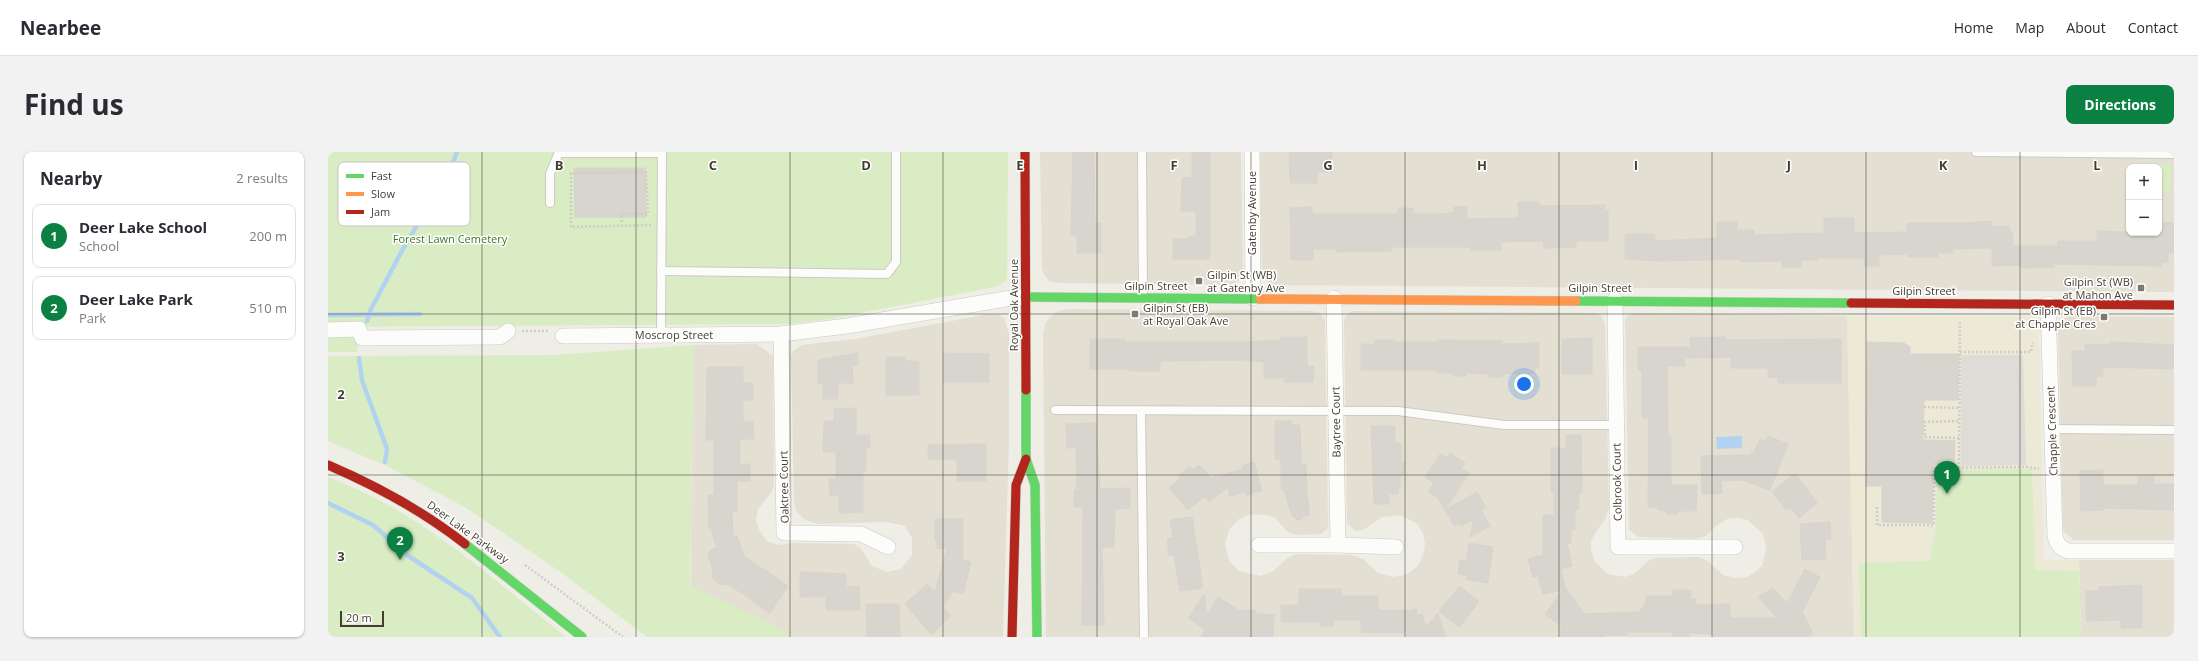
<!DOCTYPE html>
<meta charset="utf-8">
<style>
body{margin:0;font-family:"Open Sans",sans-serif;background:#f2f2f3;color:#2b2b33}
.controls{position:absolute;right:12px;top:12px;display:grid;overflow:hidden;border-radius:8px;box-shadow:0 1px 3px #0004}
.controls button{width:36px;height:36px;display:grid;place-items:center;padding:0;border:0;border-bottom:1px solid #e1e1e2;background:#fff;color:#2b2b33;font:20px sans-serif}
.scale{position:absolute;left:12px;bottom:10px;width:44px;box-sizing:border-box;padding-left:4px;border:2px solid #443e32;border-top:0;font-size:11px;line-height:14px;white-space:nowrap;color:#443e32;-webkit-text-stroke:3px #fff;paint-order:stroke}
.you{position:absolute;left:1196px;top:232px;width:14px;height:14px;margin:-10px;border:3px solid #fff;border-radius:50%;background:#1a73e8;box-shadow:0 0 0 6px #1a73e833}
.badge{display:grid;place-items:center;width:26px;height:26px;border-radius:50%;background:#0b8043;color:#fff;font-size:13px;font-weight:700}
.pin{position:absolute;translate:-50% -33px;filter:drop-shadow(0 1px 2px #0008)}
.pin::after{content:'';position:absolute;top:21px;width:14px;height:12px;background:inherit;clip-path:polygon(0 0,100% 0,50% 100%)}
.list{margin:0;padding:0;list-style:none}
h2{display:flex;justify-content:space-between;align-items:center;height:52px;margin:0;padding:0 16px;font-size:17px}
h2 small{font-size:13px;font-weight:400;color:#7c7c81}
.list li{display:grid;grid-template-columns:26px 1fr auto;gap:12px;align-items:center;box-sizing:border-box;height:64px;margin:0 8px 8px;padding:0 8px;border:1px solid #e1e1e2;border-radius:8px}
.list b{display:block;font-size:15px;white-space:nowrap}
.list p{margin:0;font-size:13px;white-space:nowrap;color:#7c7c81}
.list em{font-size:13px;font-style:normal;color:#7c7c81}
.map{position:relative;flex:none;width:1846px;height:485px;overflow:hidden;border-radius:8px}
header{display:flex;align-items:center;gap:24px;box-sizing:border-box;height:56px;padding:0 20px;background:#fff;border-bottom:1px solid #e1e1e2}
header strong{font-size:19px}
nav{display:flex;gap:22px;margin-inline-start:auto;font-size:14px}
.intro{display:flex;align-items:center;justify-content:space-between;box-sizing:border-box;height:96px;padding:0 24px}
h1{margin:0;font-size:28px}
.button{padding:10px 18px;border-radius:8px;background:#0b8043;color:#fff;font-size:14px;font-weight:700}
main{display:flex;gap:24px;padding:0 24px}
aside{flex:1;background:#fff;border-radius:8px;box-shadow:0 1px 3px #0004}
.map>svg:first-child{display:block}
.residential{fill:#e3dfd2;fill-rule:evenodd}
.education{fill:#ede9d7}
.green{fill:#d9ecc3}
.parking{fill:#dddcd6}
.water{fill:#b2d3f0}
.lines{fill:none;stroke-linecap:round;stroke-linejoin:round}
.stream{stroke:#b2d3f0;stroke-width:4.5}
.building{fill:#d7d5ce;stroke:#d6d4cc}
.lane-casing{stroke:#cccac3;stroke-width:10}
.street-casing{stroke:#cccac3;stroke-width:16}
.fast-casing{stroke:#cecabc;stroke-width:10}
.slow-casing{stroke:#cecabc;stroke-width:10}
.jam-casing{stroke:#cecabc;stroke-width:10}
.path{stroke:#d0cdc8;stroke-width:2.5;stroke-dasharray:2 2;stroke-linecap:butt}
.lane{stroke:#fcfcfb;stroke-width:8}
.street{stroke:#fcfcfb;stroke-width:15}
.fast{stroke:#63d668;stroke-width:9}
.slow{stroke:#ff974d;stroke-width:9}
.jam{stroke:#b3261e;stroke-width:9}
.grid{fill:none;stroke:#443e32;stroke-width:1;stroke-opacity:0.55}
.poi-dot{fill:#807b71;stroke:#fff;stroke-width:1.5}
.labels{text-anchor:middle;stroke-width:3;stroke-linejoin:round;paint-order:stroke}
.street-label{font-size:11px;fill:#443e32;stroke:#fff}
.park-label{font-size:11px;fill:#3c7922;stroke:#fff}
.poi-label{font-size:11px;fill:#443e32;stroke:#fff;text-anchor:start}
.key{fill:#fff;stroke:#c7c5c2;stroke-width:1}
.key-label{font-size:11px;fill:#443e32}
.grid-label{font-size:13px;text-anchor:middle;font-weight:bold;fill:#443e32;stroke:#fff;stroke-width:3;stroke-linejoin:round;paint-order:stroke}
</style>
<header>
<strong>Nearbee</strong>
<nav><a>Home</a><a>Map</a><a>About</a><a>Contact</a></nav>
</header>
<div class="intro"><h1>Find us</h1><a class="button">Directions</a></div>
<main>
<aside>
<h2>Nearby<small>2 results</small></h2>
<ul class="list">
<li><span class="badge">1</span><div><b>Deer Lake School</b><p>School</p></div><em>200 m</em></li>
<li><span class="badge">2</span><div><b>Deer Lake Park</b><p>Park</p></div><em>510 m</em></li>
</ul>
</aside>
<div class="map">
<svg width="1846" height="485" viewBox="0 0 1846 485">
<rect width="100%" height="100%" fill="#eeede6"/>
<!-- residential -->
<g class="residential">
<polygon points="712,0 913,0 915,120 912,128 903,133 731,131 721,129 716,122 714,116"/>
<path d="M932,0h716l198,2v138l-902,-7 -9,-6 -1,-5zM1801,15h30v66h-30z"/>
<polygon points="740,157 984,159 992,161 997,168 1000,376 993,382 970,383 960,380 947,366 939,363 923,362 911,367 901,378 897,392 900,404 902,410 911,419 932,424 945,419 960,406 968,402 1022,403 1035,407 1050,421 1064,425 1078,423 1090,414 1096,400 1097,392 1095,381 1088,371 1072,363 1054,365 1035,378 1027,379 1019,371 1016,168 1020,161 1025,159 1267,161 1273,163 1277,171 1281,356 1277,367 1263,388 1263,397 1266,409 1280,422 1297,425 1306,422 1321,408 1327,406 1370,405 1378,408 1395,423 1407,426 1419,425 1429,419 1434,413 1437,403 1438,393 1435,382 1420,368 1409,366 1399,367 1388,374 1378,384 1367,387 1310,385 1301,377 1297,168 1301,163 1308,161 1519,164 1526,485 718,485 715,183 717,172 722,165 730,159"/>
<polygon points="661,162 671,163 676,166 681,182 681,288 675,485 362,485 365,193 429,192 445,204 446,334 443,341 430,357 428,368 431,378 439,389 451,393 464,391 526,392 533,396 544,414 559,420 573,417 584,403 584,386 577,374 559,370 490,372 477,368 468,359 466,351 463,205 465,199 474,193 527,187"/>
<polygon points="1742,164 1846,165 1846,388 1746,388 1737,381 1735,377 1730,178 1734,167"/>
<polygon points="1751,408 1846,408 1846,485 1753,485"/>
</g>
<!-- education -->
<polygon class="education" points="1519,164 1699,164 1708,169 1711,177 1716,408 1751,408 1753,485 1526,485"/>
<!-- green -->
<g class="green">
<polygon points="0,0 680,0 679,126 677,130 667,135 496,168 461,172 0,175"/>
<polygon points="1843,12 1843,38 1831,39 1831,15 1814,15 1814,13"/>
<rect x="0" y="180" width="29" height="20"/>
<polygon points="365,193 362,434 459,479 459,485 319,485 231,419 137,355 61,315 0,289 0,204 226,203"/>
<polygon points="1704,317 1707,418 1751,419 1753,485 1533,485 1531,411 1602,409 1608,376 1609,318"/>
<path d="M0,325c93,35 161,99 238,160h-238z"/>
</g>
<!-- parking -->
<polygon class="parking" points="1633,203 1695,203 1698,313 1633,314"/>
<!-- water -->
<polygon class="water" points="1414,284 1414,296 1389,297 1388,285"/>
<g class="lines">
<!-- stream -->
<g class="stream">
<polyline points="0,163 92,162"/>
<polyline points="39,169 43,157 75,97 124,13 129,0"/>
<polyline points="31,206 34,228 59,297 57,310"/>
<polyline points="0,351 45,373 79,403 144,446 172,485"/>
</g>
</g>
<!-- building -->
<g class="building">
<polygon points="745,0 766,0 767,71 773,71 773,101 749,101 749,84 743,84"/>
<polygon points="864,0 882,0 882,107 845,107 845,87 861,87 861,84 868,84 868,59 853,59 854,26 864,25"/>
<polygon points="961,0 1004,0 1004,20 989,20 989,31 962,31"/>
<polygon points="246,16 317,16 318,65 247,65"/>
<polygon points="1190,50 1211,50 1211,54 1277,53 1277,58 1280,58 1280,89 1248,89 1248,95 1216,96 1215,89 1173,90 1173,98 1143,98 1143,95 1063,95 1063,99 1008,100 1008,97 985,97 985,108 963,108 962,56 984,55 984,62 1070,62 1070,56 1085,56 1085,62 1116,62 1126,60 1126,55 1139,54 1139,67 1191,66"/>
<polygon points="1496,66 1526,66 1526,81 1579,80 1579,71 1636,71 1664,69 1664,75 1681,74 1682,80 1684,80 1685,94 1730,94 1730,89 1769,89 1769,79 1831,81 1831,71 1846,71 1846,101 1840,101 1840,110 1833,110 1833,114 1726,112 1726,115 1694,116 1694,113 1664,114 1664,96 1625,97 1625,101 1610,101 1610,105 1579,105 1579,102 1551,103 1551,114 1537,114 1536,106 1490,106 1490,108 1473,108 1473,115 1454,115 1454,109 1413,110 1413,107 1333,109 1297,107 1297,82 1327,82 1327,89 1389,86 1389,70 1409,70 1409,78 1426,78 1426,83 1496,81"/>
<polygon points="953,185 979,185 979,214 986,214 985,230 956,230 956,226 936,226 936,210 917,208 832,209 832,219 801,219 801,217 762,217 762,187 796,187 797,190 917,190 953,188"/>
<polygon points="1397,185 1397,188 1513,187 1513,231 1450,231 1450,225 1440,226 1440,216 1403,216 1403,205 1357,206 1357,214 1339,214 1340,285 1343,285 1343,333 1369,333 1368,359 1350,359 1350,362 1338,362 1338,359 1331,358 1328,355 1320,355 1321,266 1314,266 1314,218 1310,218 1310,195 1362,195 1362,186"/>
<polygon points="1264,186 1264,222 1234,222 1234,187"/>
<polygon points="1047,188 1065,188 1065,190 1109,190 1109,188 1174,189 1174,192 1211,191 1211,216 1207,216 1207,221 1174,222 1174,225 1161,225 1161,222 1138,221 1138,224 1125,224 1125,221 1109,221 1109,218 1033,218 1033,192 1047,192"/>
<polygon points="1539,190 1576,191 1582,195 1582,202 1631,202 1630,248 1596,248 1595,288 1627,289 1626,313 1605,312 1604,371 1554,370 1554,334 1538,334"/>
<polygon points="1783,190 1846,193 1846,217 1775,215 1775,224 1768,225 1768,234 1745,234 1744,199 1757,199 1757,193 1783,192"/>
<polygon points="530,201 530,213 524,213 525,231 510,231 510,247 495,247 495,232 490,232 490,208"/>
<polygon points="615,201 661,202 661,230 615,230"/>
<polygon points="558,205 578,205 578,209 591,209 591,243 558,243"/>
<polygon points="379,215 415,215 415,231 425,231 425,248 415,248 415,270 425,270 426,287 412,287 412,312 422,312 422,329 409,329 409,359 404,359 405,385 409,384 416,404 460,434 442,461 400,432 393,433 384,426 385,418 380,403 382,398 389,396 383,377 381,377 380,343 386,343 386,288 378,288"/>
<polygon points="528,256 528,283 542,283 542,296 538,296 538,319 535,319 535,360 511,361 511,343 502,343 501,327 508,327 508,300 495,300 496,269 506,269 506,257"/>
<polygon points="947,269 964,269 964,273 972,273 973,312 978,312 979,346 980,346 981,363 977,363 974,367 969,368 964,364 956,337 953,337 953,307 947,307"/>
<polygon points="768,271 772,337 802,336 802,356 787,357 786,395 774,395 776,473 754,473 755,354 746,355 746,338 749,338 748,296 739,296 738,272"/>
<polygon points="1043,274 1067,274 1067,291 1073,291 1073,310 1077,310 1077,322 1072,323 1072,336 1070,336 1070,342 1061,342 1061,352 1046,352"/>
<polygon points="1238,283 1253,283 1254,341 1251,341 1251,357 1247,357 1247,378 1243,378 1243,391 1239,391 1244,414 1233,417 1237,435 1256,462 1311,460 1318,451 1318,444 1345,444 1345,438 1363,438 1362,447 1367,447 1367,453 1402,452 1402,466 1449,466 1430,445 1445,436 1459,451 1477,417 1492,425 1474,460 1485,481 1477,485 1385,485 1385,482 1361,481 1361,485 1345,485 1345,480 1299,480 1299,483 1276,483 1276,485 1233,485 1233,474 1217,462 1235,438 1215,442 1210,423 1205,425 1200,407 1215,403 1215,363 1226,363 1226,340 1223,340 1223,296 1238,296"/>
<polygon points="1440,284 1460,292 1442,338 1414,328 1393,329 1394,341 1374,342 1373,304 1422,303 1424,300 1426,301 1432,287 1438,289"/>
<polygon points="658,292 658,329 629,329 629,307 600,307 600,293"/>
<polygon points="1122,301 1137,311 1133,316 1141,321 1117,358 1110,346 1100,339 1106,331 1097,325 1112,302 1119,306"/>
<polygon points="926,310 934,338 918,343 917,340 902,344 900,335 881,350 876,345 860,358 841,336 852,327 850,324 862,314 865,318 871,313 883,326 915,317 914,314"/>
<polygon points="1775,318 1775,333 1810,333 1810,324 1826,324 1826,332 1846,332 1846,358 1776,356 1776,358 1753,359 1752,319"/>
<polygon points="1467,321 1489,351 1471,366 1462,356 1459,358 1444,340"/>
<polygon points="1149,340 1158,355 1153,358 1162,374 1142,385 1146,367 1133,374 1131,371 1126,374 1117,358"/>
<polygon points="864,365 875,436 852,439 846,403 841,403 839,387 845,386 842,368"/>
<polygon points="607,367 635,367 635,408 643,410 635,442 625,439 615,455 623,464 603,482 577,452 599,432 607,440 619,396 609,397 609,389 607,389"/>
<polygon points="1502,370 1503,387 1497,387 1498,407 1474,408 1472,372"/>
<polygon points="1141,391 1165,395 1160,431 1137,427 1140,424 1130,422 1132,408 1138,409"/>
<polygon points="472,420 518,422 518,435 531,434 532,458 498,458 498,445 472,445"/>
<polygon points="1814,433 1814,476 1793,476 1793,468 1758,469 1758,439 1771,439 1771,435"/>
<polygon points="1132,434 1151,450 1131,475 1111,459"/>
<polygon points="971,437 1013,437 1013,444 1050,444 1050,458 1080,459 1088,457 1089,463 1094,462 1098,475 1110,461 1117,485 1079,485 1078,481 1033,480 1033,468 1006,468 1006,474 992,474 992,470 953,470 953,453 971,453"/>
<polygon points="876,442 879,462 890,445 910,458 928,459 928,462 946,463 945,485 873,485 877,478 860,466"/>
<polygon points="538,452 571,452 572,485 539,485"/>
</g>
<g class="lines">
<defs>
<g id="lane">
<polyline points="814,0 815,145"/>
<polyline points="1648,0 1846,2"/>
<polyline points="231,1 334,1"/>
<polyline points="222,51 222,22 231,0"/>
<polyline points="333,119 559,122 568,110 568,0"/>
<polyline points="333,184 334,0"/>
<polyline points="727,258 1070,259 1176,273 1288,273"/>
<polyline points="813,259 816,485"/>
<polyline points="1723,277 1846,278"/>
</g>
<g id="street">
<polyline points="924,0 925,146"/>
<polyline points="1287,148 1290,395 1407,395"/>
<path d="M1720,152l7,232c2,8 5,12 13,15h106"/>
<polyline points="0,178 31,177 34,186 172,185 180,179"/>
<polyline points="453,182 456,381 533,382 560,395"/>
<polyline points="235,184 453,182 519,174 677,147 697,145"/>
<polyline points="931,393 1010,393 1006,146"/>
<polyline points="1010,393 1068,395"/>
</g>
<g id="fast">
<polyline points="697,145 932,147"/>
<polyline points="1248,149 1523,151"/>
<polyline points="698,238 698,307 707,333 709,485"/>
<polyline points="137,392 254,485"/>
</g>
<polyline id="slow" points="932,147 1248,149"/>
<g id="jam">
<polyline points="697,0 698,238"/>
<polyline points="1523,151 1846,153"/>
<path d="M0,313c49,21 95,46 137,79"/>
<polyline points="684,485 688,333 698,307"/>
</g>
</defs>
<!-- lane casing -->
<use href="#lane" class="lane-casing"/>
<!-- street casing -->
<use href="#street" class="street-casing"/>
<!-- fast casing -->
<use href="#fast" class="fast-casing"/>
<!-- slow casing -->
<use href="#slow" class="slow-casing"/>
<!-- jam casing -->
<use href="#jam" class="jam-casing"/>
<!-- path -->
<g class="path">
<polyline points="294,74 293,62 320,62 318,20 243,21 243,75 323,73"/>
<polyline points="194,179 221,179"/>
<polyline points="1632,200 1703,200 1705,190"/>
<polyline points="1596,255 1632,256"/>
<polyline points="1631,286 1597,285 1597,270 1632,269"/>
<polyline points="1631,316 1632,168"/>
<polyline points="1549,355 1549,373 1606,373 1606,316 1700,315 1711,317"/>
<polyline points="197,413 295,485"/>
</g>
<!-- lane -->
<use href="#lane" class="lane"/>
<!-- street -->
<use href="#street" class="street"/>
<!-- fast -->
<use href="#fast" class="fast"/>
<!-- slow -->
<use href="#slow" class="slow"/>
<!-- jam -->
<use href="#jam" class="jam"/>
</g>
<!-- grid -->
<path class="grid" d="M154,0v485M308,0v485M462,0v485M615,0v485M769,0v485M923,0v485M1077,0v485M1231,0v485M1384,0v485M1538,0v485M1692,0v485M0,162h1846M0,323h1846"/>
<!-- markers -->
<g class="poi-dot">
<rect x="867" y="125" width="8" height="8" rx="2"/>
<rect x="1809" y="132" width="8" height="8" rx="2"/>
<rect x="803" y="158" width="8" height="8" rx="2"/>
<rect x="1772" y="161" width="8" height="8" rx="2"/>
</g>
<g class="labels">
<!-- street labels -->
<g class="street-label">
<text transform="translate(924 61) rotate(-90)" y="4">Gatenby Avenue</text>
<text x="828" y="138">Gilpin Street</text>
<text x="1272" y="140">Gilpin Street</text>
<text x="1596" y="143">Gilpin Street</text>
<text transform="translate(686 153) rotate(-90)" y="4">Royal Oak Avenue</text>
<text x="346" y="187">Moscrop Street</text>
<text transform="translate(1008 270) rotate(-91)" y="4">Baytree Court</text>
<text transform="translate(1724 279) rotate(-92)" y="4">Chapple Crescent</text>
<text transform="translate(1289 330) rotate(-91)" y="4">Colbrook Court</text>
<text transform="translate(456 335) rotate(-91)" y="4">Oaktree Court</text>
<text transform="translate(140 380) rotate(36)" y="4">Deer Lake Parkway</text>
</g>
<!-- park labels -->
<g class="park-label">
<text x="122" y="91">Forest Lawn Cemetery</text>
</g>
<!-- poi labels -->
<g class="poi-label">
<text x="879" y="127">Gilpin St (WB)<tspan x="879" dy="13">at Gatenby Ave</tspan></text>
<text x="1805" y="134" text-anchor="end">Gilpin St (WB)<tspan x="1805" dy="13">at Mahon Ave</tspan></text>
<text x="815" y="160">Gilpin St (EB)<tspan x="815" dy="13">at Royal Oak Ave</tspan></text>
<text x="1768" y="163" text-anchor="end">Gilpin St (EB)<tspan x="1768" dy="13">at Chapple Cres</tspan></text>
</g>
</g>
<!-- legend -->
<rect x="10" y="10" width="132" height="64" rx="6" class="key"/>
<rect x="18" y="22" width="18" height="4" fill="#63d668"/>
<rect x="18" y="40" width="18" height="4" fill="#ff974d"/>
<rect x="18" y="58" width="18" height="4" fill="#b3261e"/>
<g class="key-label">
<text x="43" y="28">Fast</text>
<text x="43" y="46">Slow</text>
<text x="43" y="64">Jam</text>
</g>
<g class="grid-label">
<text x="231" y="18">B</text>
<text x="385" y="18">C</text>
<text x="538" y="18">D</text>
<text x="692" y="18">E</text>
<text x="846" y="18">F</text>
<text x="1000" y="18">G</text>
<text x="1154" y="18">H</text>
<text x="1308" y="18">I</text>
<text x="1461" y="18">J</text>
<text x="1615" y="18">K</text>
<text x="1769" y="18">L</text>
<text x="13" y="247">2</text>
<text x="13" y="409">3</text>
</g>
</svg>
<div class="controls">
<button>+</button>
<button>−</button>
</div>
<div class="scale">20 m</div>
<div class="you"></div>
<div class="pin badge" style="left:1619px;top:342px">1</div>
<div class="pin badge" style="left:72px;top:408px">2</div>
</div>
</main>
